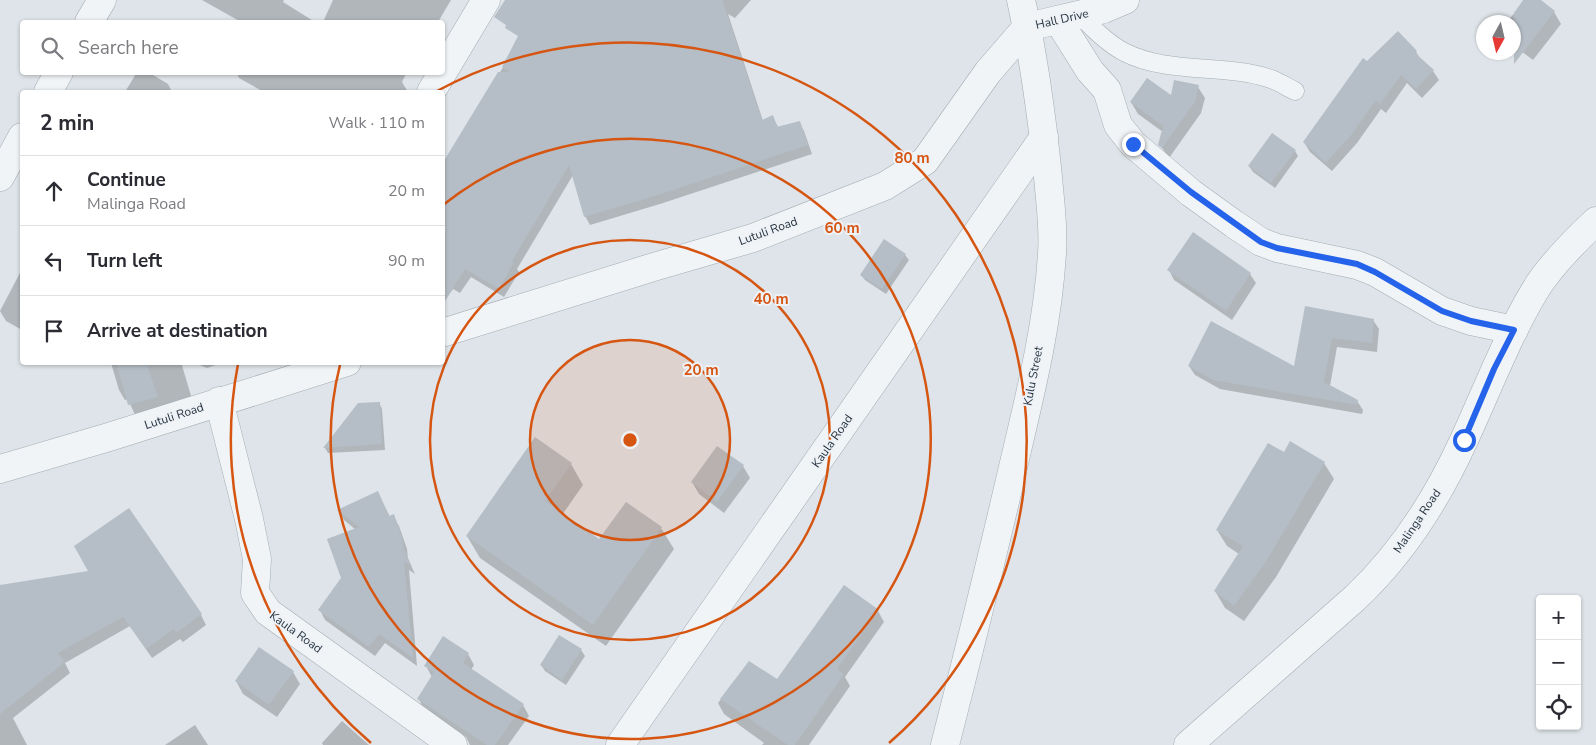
<!DOCTYPE html>
<meta charset="utf-8">
<style>
body{margin:0;font-family:"Nunito Sans",sans-serif;background:#f7f7f7;color:#2b2b33}
.controls{position:absolute;right:15px;bottom:15px;display:grid;overflow:hidden;border-radius:5px;box-shadow:0 1px 4px #0004}
.controls button{width:45px;height:45px;display:grid;place-items:center;padding:0;border:0;border-bottom:1px solid #e1e1e2;background:#fff;color:#2b2b33;font:25px sans-serif}
.compass{position:absolute;left:1476px;top:15px;width:45px;height:45px;border-radius:50%;background:#fff;box-shadow:0 1px 4px #0004;rotate:188deg}
.stop{position:absolute;width:15px;height:15px;margin:-11px;border:4px solid #2563eb;border-radius:50%;background:#fff}
.stop.end{background:#2563eb;border-color:#fff;box-shadow:0 1px 5px #0008}
.list{margin:0;padding:0;list-style:none}
h2{display:flex;justify-content:space-between;align-items:center;height:65px;margin:0;padding:0 20px;font-size:21px}
h2 small{font-size:16px;font-weight:400;color:#7c7c81}
.list li{display:grid;grid-template-columns:32px 1fr auto;gap:15px;align-items:center;box-sizing:border-box;height:70px;padding:0 20px;border-top:1px solid #e1e1e2}
.list b{display:block;font-size:19px;white-space:nowrap}
.list p{margin:0;font-size:16px;white-space:nowrap;color:#7c7c81}
.list em{font-size:16px;font-style:normal;color:#7c7c81}
.icon{flex:none;width:28px;height:28px;fill:none;stroke:currentColor;stroke-width:2;stroke-linecap:round;stroke-linejoin:round}
.map{position:relative;flex:none;width:1596px;height:745px;overflow:hidden}
.search{position:absolute;background:#fff;box-shadow:0 1px 4px #0004;left:20px;top:20px;width:425px;height:55px;display:flex;align-items:center;gap:12px;box-sizing:border-box;padding:0 18px;border-radius:5px;color:#7c7c81;font-size:19px}
.panel{position:absolute;background:#fff;box-shadow:0 1px 4px #0004;left:20px;top:90px;width:425px;height:275px;border-radius:5px}
.map>svg:first-child{display:block}
.shadow{fill:#0003}
.building{fill:#b5bec6}
.lines{fill:none;stroke-linecap:round;stroke-linejoin:round}
.service-casing{stroke:#a3acb3;stroke-width:19}
.minor-casing{stroke:#a3acb3;stroke-width:29}
.tertiary-casing{stroke:#a3acb3;stroke-width:29}
.service{stroke:#f1f4f7;stroke-width:18}
.minor{stroke:#f1f4f7;stroke-width:28}
.tertiary{stroke:#f1f4f7;stroke-width:28}
.route{stroke:#2563eb;stroke-width:6}
.ring{fill:none;stroke:#d55511;stroke-width:2.5}
.labels{text-anchor:middle;stroke-width:4;stroke-linejoin:round;paint-order:stroke}
.street-label{font-size:12px;fill:#263440;stroke:#eef2f6}
.centre{fill:#d55511;stroke:#eef2f6;stroke-width:2.5}
.ring-label{font-size:15px;text-anchor:middle;font-weight:bold;fill:#d55511;stroke:#eef2f6;stroke-width:4;stroke-linejoin:round;paint-order:stroke}
</style>
<div class="map">
<svg width="1596" height="745" viewBox="0 0 1596 745">
<rect width="100%" height="100%" fill="#dee4e9"/>
<!-- shadow -->
<g class="shadow">
<polygon points="202,0 284,0 283,2 315,22 241,22"/>
<polygon points="333,0 451,0 438,22 323,22"/>
<polygon points="541,0 751,0 735,18 728,14 763,121 773,117 778,127 799,122 804,131 812,154 660,204 590,225 585,216 573,175 517,269 519,272 504,297 471,277 460,293 453,289 442,305 442,166 510,56"/>
<polygon points="1525,0 1539,0 1554,12 1561,24 1533,60 1514,46 1514,22 1507,22"/>
<polygon points="1416,52 1421,60 1433,71 1439,80 1422,98 1407,83 1386,113 1381,109 1357,143 1332,171 1310,152 1304,142 1367,62"/>
<polygon points="137,72 148,72 168,84 172,92 125,92"/>
<polygon points="236,72 407,72 402,82 408,92 261,92 262,91 239,78"/>
<polygon points="1198,87 1205,98 1201,113 1169,158 1160,145 1163,132 1138,114 1131,102 1171,97"/>
<polygon points="1295,151 1298,156 1275,188 1253,172 1249,166"/>
<polygon points="1193,234 1250,274 1256,283 1232,320 1174,280 1169,270"/>
<polygon points="905,255 909,260 886,294 865,280 861,275"/>
<polygon points="22,269 22,330 6,321 0,311"/>
<polygon points="1306,308 1373,320 1379,329 1377,352 1337,347 1330,386 1357,401 1363,410 1362,414 1220,389 1195,375 1189,366 1295,368"/>
<polygon points="181,362 192,399 135,415 128,399 125,400 119,390 111,363"/>
<polygon points="192,362 225,362 207,368"/>
<polygon points="379,403 382,409 385,450 328,453 325,448"/>
<polygon points="1284,453 1324,463 1334,479 1276,577 1244,621 1225,608 1215,591 1239,554 1227,546 1217,530"/>
<polygon points="571,464 583,485 562,515 600,541 661,528 674,549 606,646 480,558 467,536"/>
<polygon points="743,466 750,478 724,513 699,494 692,482"/>
<polygon points="378,493 390,517 393,516 399,526 407,549 408,559 415,574 409,570 417,666 385,643 375,656 325,620 320,610 343,579 356,530 344,520 339,511"/>
<polygon points="0,586 201,615 206,625 183,642 180,639 152,658 130,626 65,663 70,673 13,718 27,745 0,745"/>
<polygon points="878,611 884,622 845,677 850,686 809,745 762,745 764,743 724,714 718,703 749,663 778,681"/>
<polygon points="560,637 581,650 585,656 566,685 545,671 541,665"/>
<polygon points="443,638 468,654 474,665 471,670 523,705 529,716 508,745 470,745 466,737 424,710 419,699 432,677 426,666"/>
<polygon points="293,672 300,684 277,717 243,694 236,681"/>
<polygon points="342,721 369,745 323,745 322,743"/>
<polygon points="195,725 208,745 165,745"/>
</g>
<!-- building -->
<g class="building">
<polygon points="505,0 722,0 762,120 773,115 777,127 800,121 808,145 655,196 584,217 569,165 512,261 514,262 499,289 465,269 442,305 442,164 498,72 510,72 502,67 518,36 505,28 506,25 494,17"/>
<polygon points="1523,0 1541,0 1555,11 1514,64 1514,13"/>
<polygon points="1398,31 1417,51 1415,53 1434,70 1416,89 1401,75 1380,104 1376,100 1352,134 1326,163 1303,142 1363,58 1367,61"/>
<polygon points="1147,78 1171,95 1174,80 1199,85 1195,102 1162,148 1158,145 1163,126 1130,102"/>
<polygon points="1272,133 1296,150 1271,183 1248,166"/>
<polygon points="1193,232 1251,273 1226,311 1167,270"/>
<polygon points="884,239 906,254 882,289 860,275"/>
<polygon points="1305,306 1374,319 1372,343 1332,338 1324,382 1358,400 1357,405 1213,380 1188,366 1211,321 1294,366"/>
<polygon points="116,362 146,362 158,397 128,405"/>
<polygon points="380,402 382,444 323,448 358,403"/>
<polygon points="535,437 572,463 545,501 599,539 626,502 662,527 593,625 466,536"/>
<polygon points="1290,441 1325,462 1267,560 1234,606 1214,591 1243,546 1216,530 1268,443 1284,452"/>
<polygon points="717,446 744,465 717,502 691,482"/>
<polygon points="378,491 389,516 394,514 402,538 403,547 412,567 404,561 413,658 379,634 369,647 318,610 341,578 327,539 359,527 337,510"/>
<polygon points="129,508 202,614 176,633 174,629 146,649 123,617 58,653 65,662 0,714 0,585 88,571 74,546"/>
<polygon points="844,585 879,610 837,669 844,674 795,745 788,745 720,699 749,661 777,679"/>
<polygon points="559,635 582,649 562,680 540,665"/>
<polygon points="443,636 469,653 463,663 524,704 495,745 487,745 417,699 434,672 424,666"/>
<polygon points="259,647 294,671 269,705 235,681"/>
</g>
<g class="lines">
<defs>
<path id="service" d="M1080,15c13,14 27,28 44,37 45,23 100,11 147,27 8,3 16,8 24,12"/>
<g id="minor">
<polyline points="1058,20 1090,71 1107,90 1118,125 1133,144 1191,193 1234,224 1261,242 1277,248 1357,265 1375,272 1442,311 1471,321 1514,330"/>
<polyline points="431,92 486,0"/>
<polyline points="442,333 657,266 753,238 885,186 925,161 988,72 1027,27 1104,9 1125,0"/>
<polyline points="219,401 249,519 257,559 255,593 268,612 453,745"/>
<polyline points="0,469 109,437 347,362"/>
<polyline points="620,745 1044,137"/>
<path d="M945,745c24,-94 47,-187 69,-282 16,-68 34,-139 38,-210 2,-25 -2,-51 -4,-76 -6,-59 -14,-119 -27,-177"/>
<path d="M1188,745l167,-147c48,-45 82,-99 109,-158 17,-37 32,-74 50,-111 9,-18 18,-36 30,-52 15,-20 34,-39 52,-56"/>
</g>
<g id="tertiary">
<polyline points="89,22 102,0"/>
<polyline points="48,92 59,72"/>
<polyline points="0,177 22,137"/>
</g>
</defs>
<!-- service casing -->
<use href="#service" class="service-casing"/>
<!-- minor casing -->
<use href="#minor" class="minor-casing"/>
<!-- tertiary casing -->
<use href="#tertiary" class="tertiary-casing"/>
<!-- service -->
<use href="#service" class="service"/>
<!-- minor -->
<use href="#minor" class="minor"/>
<!-- tertiary -->
<use href="#tertiary" class="tertiary"/>
</g>
<g class="lines">
<!-- route -->
<polyline class="route" points="1133,144 1191,192 1261,242 1277,248 1357,264 1375,272 1442,311 1471,321 1514,330 1494,369 1464,440"/>
</g>
<!-- distance rings -->
<circle cx="630" cy="440" r="100" fill="#d55511" fill-opacity=".12"/>
<g class="ring">
<circle cx="630" cy="440" r="100"/>
<circle cx="630" cy="440" r="200"/>
<path d="M443 205A300 300 0 1 1 340 365"/>
<path d="M371 743A399 399 0 0 1 238 364M437 91A399 399 0 0 1 889 743"/>
</g>
<g class="labels">
<!-- street labels -->
<g class="street-label">
<text transform="translate(1062 19) rotate(-13)" y="4">Hall Drive</text>
<text transform="translate(768 231) rotate(-20)" y="4">Lutuli Road</text>
<text transform="translate(1033 376) rotate(-79)" y="4">Kulu Street</text>
<text transform="translate(174 416) rotate(-18)" y="4">Lutuli Road</text>
<text transform="translate(832 441) rotate(-55)" y="4">Kaula Road</text>
<text transform="translate(1417 521) rotate(-56)" y="4">Malinga Road</text>
<text transform="translate(296 632) rotate(36)" y="4">Kaula Road</text>
</g>
</g>
<circle cx="630" cy="440" r="8" class="centre"/>
<g class="ring-label">
<text x="912" y="163">80 m</text>
<text x="842" y="233">60 m</text>
<text x="771" y="304">40 m</text>
<text x="701" y="375">20 m</text>
</g>
</svg>
<div class="controls">
<button>+</button>
<button>−</button>
<button><svg class="icon" aria-label="locate" viewBox="0 0 24 24"><circle cx="12" cy="12" r="6"/><path d="M12 2v4M12 18v4M2 12h4M18 12h4"/></svg></button>
</div>
<svg class="compass" viewBox="-18 -18 36 36"><path d="M0-13l5 13h-10z" fill="#e53935"/><path d="M0 13l5-13h-10z" fill="#7c7c81"/></svg>
<div class="stop" style="left:1464px;top:440px"></div>
<div class="stop end" style="left:1133px;top:144px"></div>
<div class="search"><svg class="icon" aria-label="search" viewBox="0 0 24 24"><circle cx="10" cy="10" r="6"/><path d="M15 15l6 6"/></svg>Search here</div>
<section class="panel">
<h2>2 min<small>Walk · 110 m</small></h2>
<ul class="list">
<li><svg class="icon" aria-label="ahead" viewBox="0 0 24 24"><path d="M12 20V5M6 11l6-6 6 6"/></svg><div><b>Continue</b><p>Malinga Road</p></div><em>20 m</em></li>
<li><svg class="icon" aria-label="left" viewBox="0 0 24 24"><path d="M17 20v-9H6M10 6l-5 5 5 5"/></svg><div><b>Turn left</b></div><em>90 m</em></li>
<li><svg class="icon" aria-label="arrive" viewBox="0 0 24 24"><path d="M6 21V4h12l-3 4 3 4H6"/></svg><div><b>Arrive at destination</b></div></li>
</ul>
</section>
</div>
